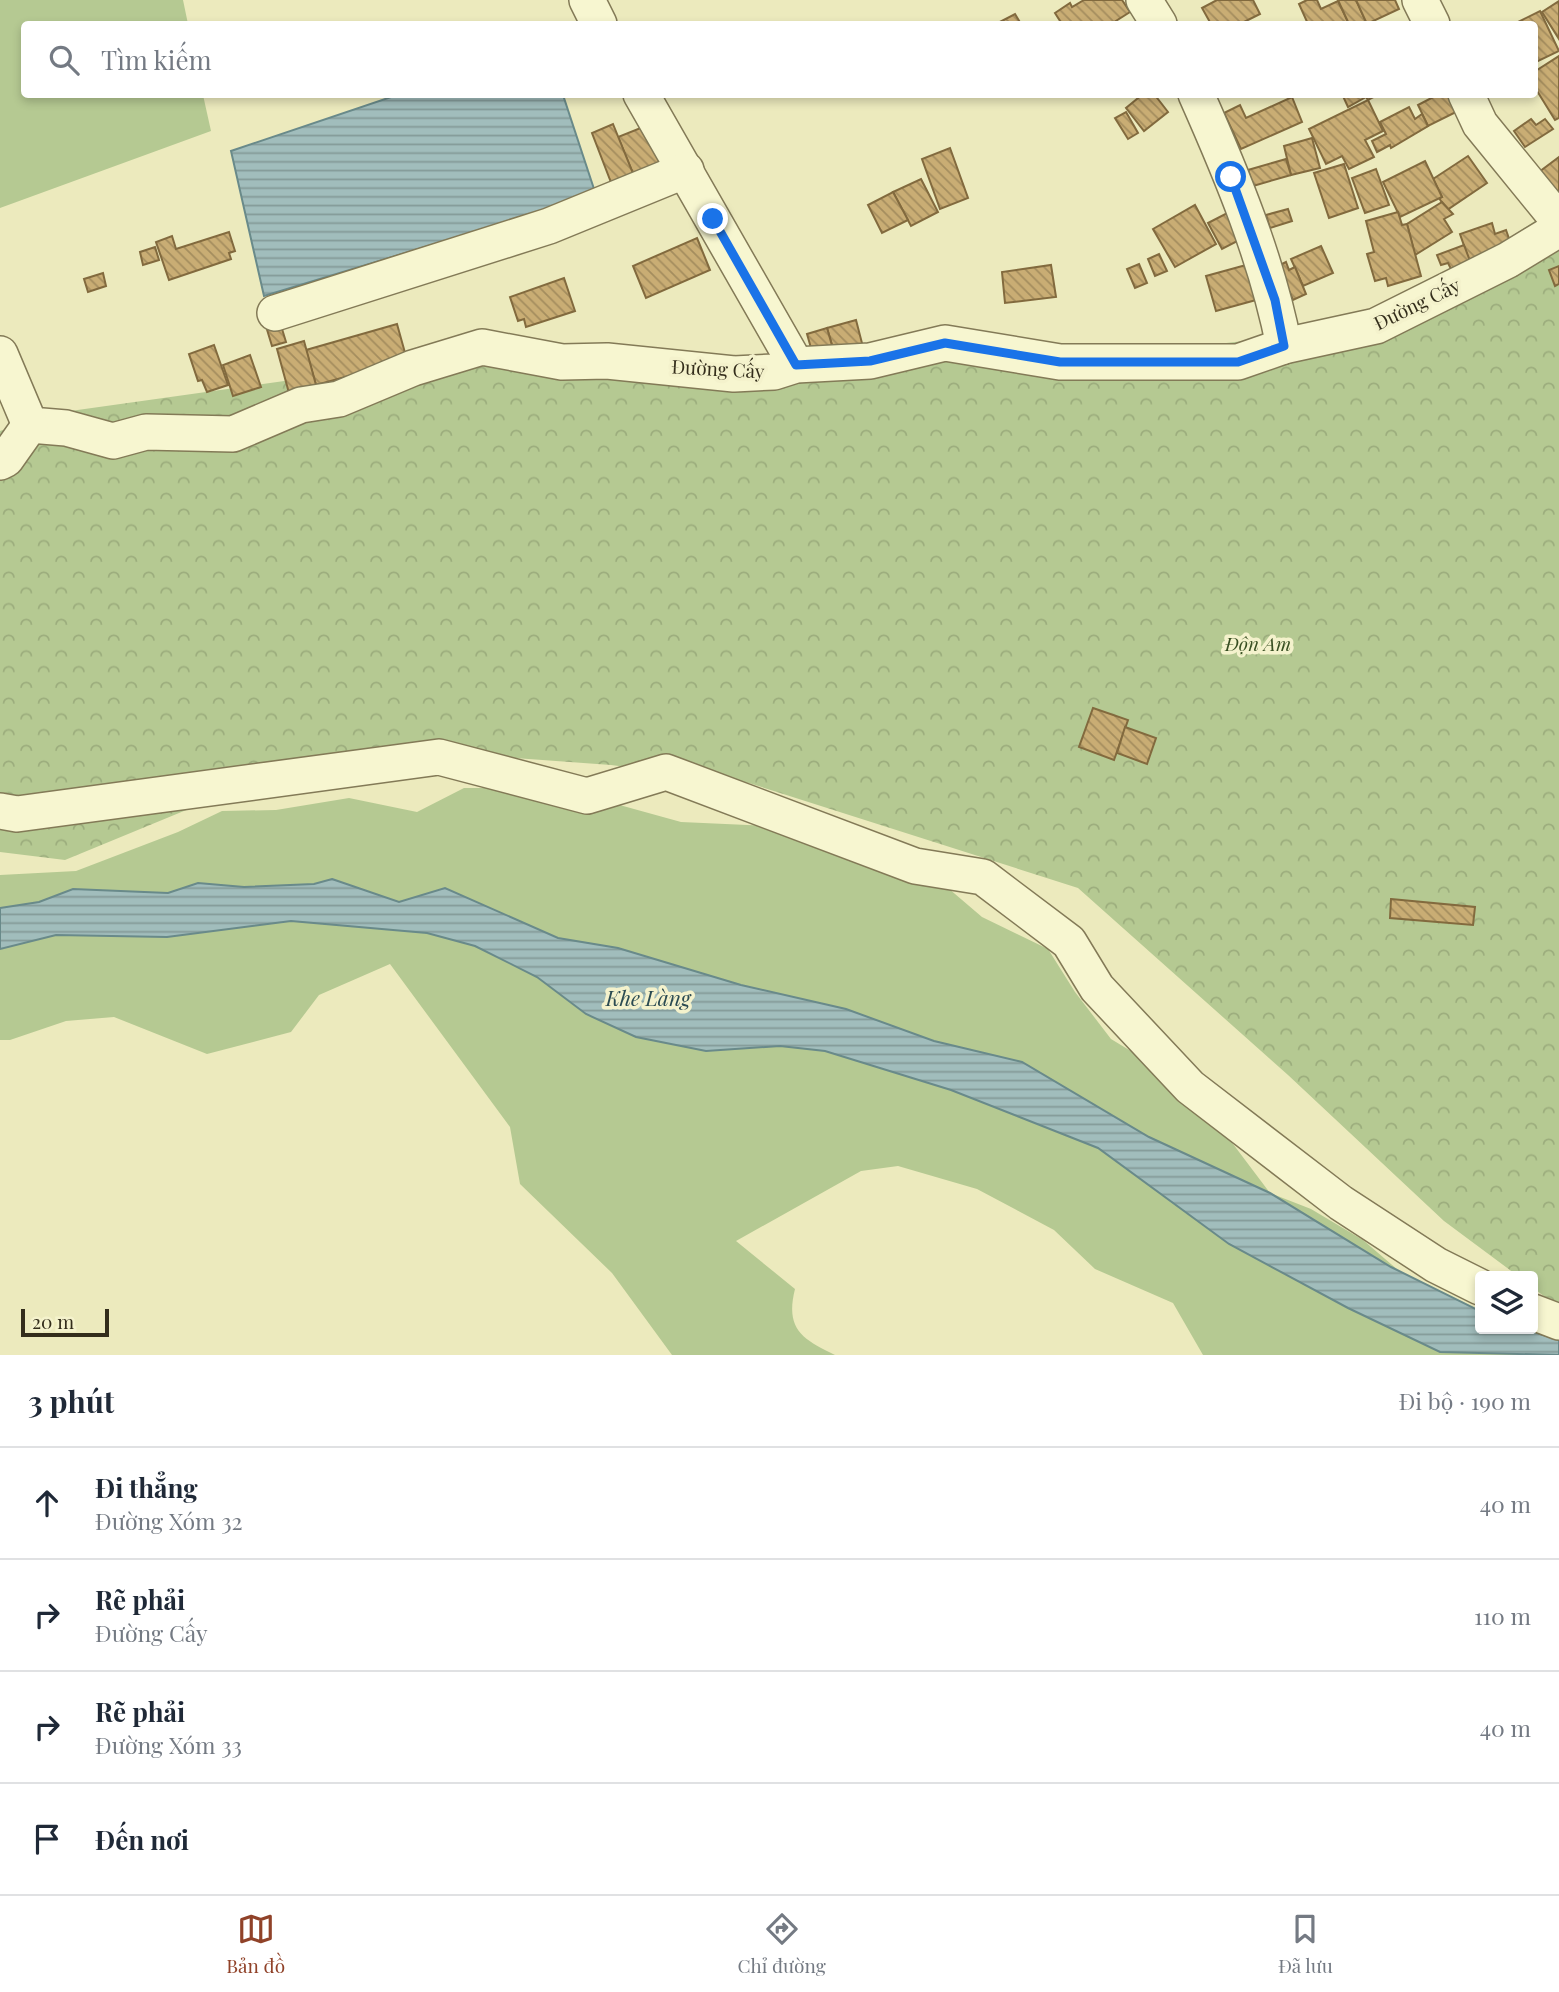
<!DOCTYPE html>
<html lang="vi">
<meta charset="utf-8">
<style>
body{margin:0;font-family:"Playfair Display",serif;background:#f6f6f7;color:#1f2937}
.controls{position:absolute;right:21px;bottom:21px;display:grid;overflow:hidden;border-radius:7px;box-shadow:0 4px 10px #0003}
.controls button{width:63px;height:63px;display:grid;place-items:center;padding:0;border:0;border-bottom:2px solid #e0e1e3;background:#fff;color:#1f2937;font:35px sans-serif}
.scale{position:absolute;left:21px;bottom:18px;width:88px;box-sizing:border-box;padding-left:7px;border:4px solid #332d1b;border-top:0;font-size:19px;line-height:24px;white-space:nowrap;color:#332d1b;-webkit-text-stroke:5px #f4f2cc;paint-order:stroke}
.stop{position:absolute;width:21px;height:21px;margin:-16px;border:5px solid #1a73e8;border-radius:50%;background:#fff}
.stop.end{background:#1a73e8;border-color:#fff;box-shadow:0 2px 7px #0008}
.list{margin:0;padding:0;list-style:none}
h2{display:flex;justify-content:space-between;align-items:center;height:91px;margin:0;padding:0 28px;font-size:30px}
h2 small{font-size:23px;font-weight:400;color:#747a83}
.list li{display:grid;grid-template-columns:46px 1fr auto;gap:21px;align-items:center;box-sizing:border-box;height:112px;padding:0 28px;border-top:2px solid #e0e1e3}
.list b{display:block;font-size:26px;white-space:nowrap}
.list p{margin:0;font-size:23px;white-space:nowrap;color:#747a83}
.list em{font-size:23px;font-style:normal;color:#747a83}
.icon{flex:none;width:38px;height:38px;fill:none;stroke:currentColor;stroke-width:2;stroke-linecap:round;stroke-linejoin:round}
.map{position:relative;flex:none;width:1559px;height:1355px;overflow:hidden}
.search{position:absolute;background:#fff;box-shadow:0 4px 10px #0003;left:21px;right:21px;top:21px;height:77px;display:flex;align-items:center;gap:18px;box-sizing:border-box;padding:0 24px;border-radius:7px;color:#747a83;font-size:26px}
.sheet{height:539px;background:#fff}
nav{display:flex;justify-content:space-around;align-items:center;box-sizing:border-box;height:98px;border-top:2px solid #e0e1e3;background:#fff;font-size:19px;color:#747a83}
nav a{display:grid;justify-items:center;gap:4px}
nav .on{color:#904229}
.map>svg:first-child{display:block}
.green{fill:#b5c992}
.forest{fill:url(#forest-crowns)}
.water{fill:url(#water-rules);stroke:#698a8a;stroke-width:2}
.building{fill:url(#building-back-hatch);stroke:#826a3e;stroke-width:2}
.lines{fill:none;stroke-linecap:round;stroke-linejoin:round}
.minor-casing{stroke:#837a57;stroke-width:38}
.minor{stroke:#f7f6d0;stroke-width:35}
.route{stroke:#1a73e8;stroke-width:9}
.labels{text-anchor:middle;stroke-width:7;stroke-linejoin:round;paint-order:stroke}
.street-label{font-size:19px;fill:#332d1b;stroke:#f4f2cc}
.park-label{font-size:19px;font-style:italic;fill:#384f22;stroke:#f4f2cc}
.water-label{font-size:21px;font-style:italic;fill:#2b4b52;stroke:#f4f2cc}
</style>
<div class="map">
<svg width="1559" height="1355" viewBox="0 0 1559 1355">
<defs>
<pattern id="forest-crowns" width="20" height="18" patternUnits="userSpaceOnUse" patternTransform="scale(1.75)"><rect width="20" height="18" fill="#b5c992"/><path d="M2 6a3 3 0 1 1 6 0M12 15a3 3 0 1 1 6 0" fill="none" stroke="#9cad7d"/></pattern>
<pattern id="water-rules" width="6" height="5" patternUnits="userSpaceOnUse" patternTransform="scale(1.75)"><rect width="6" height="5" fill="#a1bdbc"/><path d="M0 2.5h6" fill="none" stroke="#849a98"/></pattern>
<pattern id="building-back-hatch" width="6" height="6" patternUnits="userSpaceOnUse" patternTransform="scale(1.75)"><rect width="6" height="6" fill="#c9ad74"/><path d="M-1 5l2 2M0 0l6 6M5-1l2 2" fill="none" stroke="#a48d5e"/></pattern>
</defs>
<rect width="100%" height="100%" fill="#eceabd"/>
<!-- green -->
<g class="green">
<polygon points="0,0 183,0 188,24 24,24 24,94 203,95 211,131 0,208"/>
<path d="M464,788h52l71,8 94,26 114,5 153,61 34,29 66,32 27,43 36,47 79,48 80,106 41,16 52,31 85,73 84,42h-329l-30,-52 -78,-34 -41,-39 -77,-41 -79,-23 -37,5 -125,70 59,48c-10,40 7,50 40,66h-163l-60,-82 -92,-89 -10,-57 -120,-163 -71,31 -28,37 -84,22 -93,-37 -48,4 -56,19h-10v-165l76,-4 102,-39 44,-21 54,-1 73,-12 68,14z"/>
</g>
<!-- forest -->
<polygon class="forest" points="1559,205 1559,1307 1533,1288 1533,1276 1518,1276 1444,1221 1288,1075 1078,888 749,783 611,765 458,754 230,792 65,860 0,852 0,431 49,414 455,357 1060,362 1376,326"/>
<!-- water -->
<g class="water">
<polygon points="397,95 563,95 596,195 264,296 231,151"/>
<polygon points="332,879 399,902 445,888 558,938 618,948 741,985 846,1009 934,1041 1022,1062 1149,1137 1270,1193 1391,1267 1480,1311 1480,1329 1525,1329 1559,1340 1559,1355 1440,1352 1348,1308 1229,1244 1098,1148 951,1090 825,1051 780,1046 706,1051 636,1037 586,1014 537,977 475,946 427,933 291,921 167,937 56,935 0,949 0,908 39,902 73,889 168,893 198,883 244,887 314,884"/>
</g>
<!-- building -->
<g class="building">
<polygon points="1084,0 1122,0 1130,12 1111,24 1062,24 1055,13 1070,3 1072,7"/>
<polygon points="1217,0 1253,0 1260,14 1240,24 1211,24 1202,8"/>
<polygon points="1307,0 1317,0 1321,9 1338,1 1349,24 1308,24 1299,4"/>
<polygon points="1338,0 1356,0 1367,24 1349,24"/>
<polygon points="1356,0 1395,0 1399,9 1367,24"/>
<polygon points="1559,1 1559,39 1542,12"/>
<polygon points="1540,11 1559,51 1534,63 1534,24 1514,24"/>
<polygon points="1015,14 1021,24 996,24"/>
<polygon points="1559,56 1559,118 1555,120 1534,86 1534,72"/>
<polygon points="1143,94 1154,94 1168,112 1144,131 1126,108"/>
<polygon points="1342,94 1379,94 1368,100 1366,97 1348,107"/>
<polygon points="1439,94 1450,94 1458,111 1428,126 1418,105"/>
<polygon points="1292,97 1302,122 1241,149 1224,113 1240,105 1246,118"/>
<polygon points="1368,100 1383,131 1365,140 1374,157 1349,169 1342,156 1326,164 1309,129"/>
<polygon points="1409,107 1415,119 1422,114 1428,126 1391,148 1390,145 1377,152 1372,141 1386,134 1380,122"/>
<polygon points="1126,112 1138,133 1128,139 1115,118"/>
<polygon points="1531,119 1536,125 1545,119 1553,129 1525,147 1514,131"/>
<polygon points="653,123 668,162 634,176 618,137"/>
<polygon points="613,124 634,176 612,185 592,133"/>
<polygon points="1312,138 1320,168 1291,175 1284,146"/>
<polygon points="950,148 968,198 940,209 922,159"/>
<polygon points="1468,156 1487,183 1447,210 1439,198 1442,197 1433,179"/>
<polygon points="1559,157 1559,203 1539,172"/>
<polygon points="1286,159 1291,175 1253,186 1248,170"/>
<polygon points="1425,161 1442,197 1400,217 1383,182"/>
<polygon points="1344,164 1358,208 1329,218 1314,173"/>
<polygon points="1376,169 1389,205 1365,213 1352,178"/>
<polygon points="921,179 938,212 911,226 893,192"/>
<polygon points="893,192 908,220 882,233 868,205"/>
<polygon points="1442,202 1453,214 1444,219 1452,232 1415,255 1407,224"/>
<polygon points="1195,205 1216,244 1175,267 1153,229"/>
<polygon points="1235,209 1249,235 1222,249 1208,223"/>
<polygon points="1288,209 1292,221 1270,228 1266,215"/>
<polygon points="1398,212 1402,225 1407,224 1421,276 1388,286 1386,278 1375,281 1367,254 1374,252 1366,221"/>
<polygon points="1492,223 1495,234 1506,230 1513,250 1471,266 1460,234"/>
<polygon points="229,232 235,251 229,253 231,259 169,280 156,242 172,236 176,249"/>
<polygon points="697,238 710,270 646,298 633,266"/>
<polygon points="1464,245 1470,261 1451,269 1448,263 1441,265 1437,255"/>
<polygon points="1321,246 1333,273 1303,286 1291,259"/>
<polygon points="155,247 159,260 143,265 140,252"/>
<polygon points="1159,254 1167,271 1155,276 1148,259"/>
<polygon points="1286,262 1289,270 1295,267 1306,294 1293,300 1278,266"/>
<polygon points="1139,264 1147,283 1135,288 1127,269"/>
<polygon points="1051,265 1056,297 1005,303 1002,272"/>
<polygon points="1246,265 1256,300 1216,311 1206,276"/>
<polygon points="1559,266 1559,284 1555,286 1549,270"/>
<polygon points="103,273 106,286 88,292 84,279"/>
<polygon points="564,278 575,311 526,327 524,319 518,321 510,297"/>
<polygon points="279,319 286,342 272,346 265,323"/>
<polygon points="856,320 863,347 835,355 827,328"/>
<polygon points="397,324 407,360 316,385 306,350"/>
<polygon points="827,328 833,349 813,355 807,334"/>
<polygon points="304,341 316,385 289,393 277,349"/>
<polygon points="214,345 228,385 207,392 202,380 198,381 189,354"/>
<polygon points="250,355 261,387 233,396 223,365"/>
<polygon points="1093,708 1128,720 1114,760 1079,747"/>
<polygon points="1125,727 1156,738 1147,764 1117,753"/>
<polygon points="1391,899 1475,907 1473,925 1390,918"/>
</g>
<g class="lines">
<defs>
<g id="minor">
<polyline points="587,0 599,24"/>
<polyline points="1144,0 1159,24"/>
<polyline points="1420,0 1432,24"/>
<polyline points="641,94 796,365"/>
<path d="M1196,94c36,81 71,165 88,252"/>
<polyline points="1466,94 1480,124 1559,221"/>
<polyline points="275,313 549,226 686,170"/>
<polyline points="0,354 30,425 66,428 113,441 146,432 233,434 301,405 339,399 413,368 482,347 562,362 607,361 734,374 774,372 796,365 870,361 945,343 1060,362 1238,362 1284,346 1376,326 1508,260 1559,229"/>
<polyline points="0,462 6,459 30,425"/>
<polyline points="0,811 17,814 439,757 587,796 666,772 915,866 983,877 1069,942 1097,988 1190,1087 1341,1203 1436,1265 1480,1287"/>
<polyline points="1533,1312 1559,1322"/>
</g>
</defs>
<!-- minor casing -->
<use href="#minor" class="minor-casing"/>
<!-- minor -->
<use href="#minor" class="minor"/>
</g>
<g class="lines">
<!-- route -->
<polyline class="route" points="713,219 796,365 870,361 945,343 1060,362 1238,362 1284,346 1275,300 1231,177"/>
</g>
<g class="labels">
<!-- street labels -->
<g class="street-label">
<text transform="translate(1417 304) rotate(-26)" y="7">Đường Cấy</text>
<text transform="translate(718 369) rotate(3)" y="7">Đường Cấy</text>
</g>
<!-- park labels -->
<g class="park-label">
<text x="1258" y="651">Độn Am</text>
</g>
<!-- water labels -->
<g class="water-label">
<text x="648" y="1006">Khe Làng</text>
</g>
</g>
</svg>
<div class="controls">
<button><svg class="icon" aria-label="layers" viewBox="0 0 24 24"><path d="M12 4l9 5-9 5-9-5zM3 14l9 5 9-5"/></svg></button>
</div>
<div class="scale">20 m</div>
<div class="stop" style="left:1231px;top:177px"></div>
<div class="stop end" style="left:713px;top:219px"></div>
<div class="search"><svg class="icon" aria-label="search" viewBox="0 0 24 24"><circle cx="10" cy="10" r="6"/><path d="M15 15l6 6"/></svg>Tìm kiếm</div>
</div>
<section class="sheet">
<h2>3 phút<small>Đi bộ · 190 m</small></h2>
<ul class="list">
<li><svg class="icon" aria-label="ahead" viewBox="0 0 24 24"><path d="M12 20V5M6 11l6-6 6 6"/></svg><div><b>Đi thẳng</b><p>Đường Xóm 32</p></div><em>40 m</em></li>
<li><svg class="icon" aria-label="right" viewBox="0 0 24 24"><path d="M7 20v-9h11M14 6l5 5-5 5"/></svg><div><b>Rẽ phải</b><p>Đường Cấy</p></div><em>110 m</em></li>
<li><svg class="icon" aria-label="right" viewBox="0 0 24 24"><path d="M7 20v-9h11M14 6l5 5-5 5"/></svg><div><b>Rẽ phải</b><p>Đường Xóm 33</p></div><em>40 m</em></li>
<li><svg class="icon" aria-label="arrive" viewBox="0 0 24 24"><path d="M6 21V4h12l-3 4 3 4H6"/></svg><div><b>Đến nơi</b></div></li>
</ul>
</section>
<nav>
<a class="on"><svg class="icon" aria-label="map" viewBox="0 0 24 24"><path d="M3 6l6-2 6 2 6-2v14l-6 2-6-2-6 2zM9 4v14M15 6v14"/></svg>Bản đồ</a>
<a><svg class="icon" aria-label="directions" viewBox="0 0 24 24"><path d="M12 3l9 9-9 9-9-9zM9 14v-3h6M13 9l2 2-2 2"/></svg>Chỉ đường</a>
<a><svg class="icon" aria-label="saved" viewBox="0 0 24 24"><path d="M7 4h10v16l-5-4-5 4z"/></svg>Đã lưu</a>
</nav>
